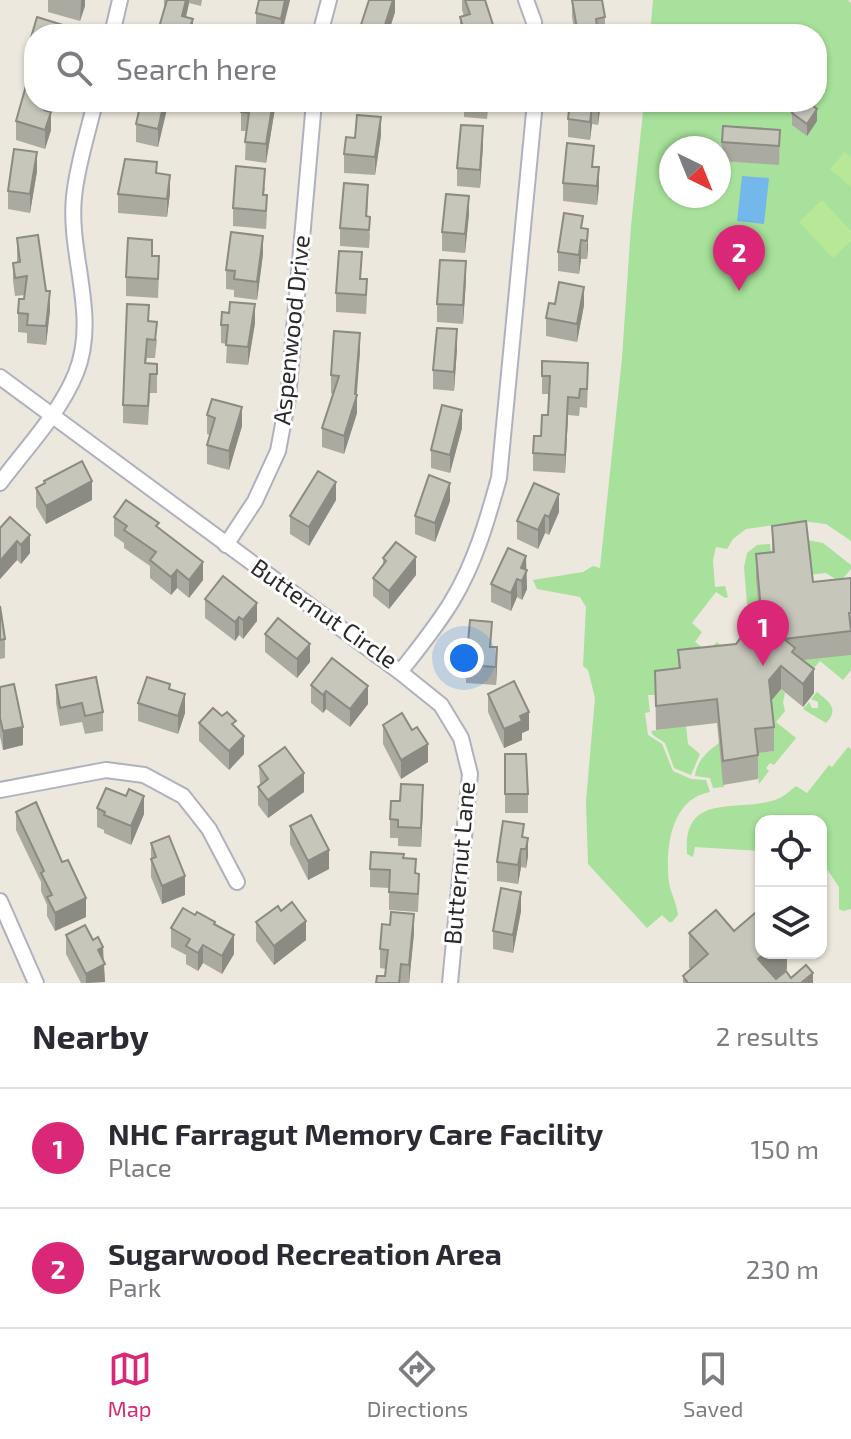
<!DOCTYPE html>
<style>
body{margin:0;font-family:"Exo 2",sans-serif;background:#f7f7f7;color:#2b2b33}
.controls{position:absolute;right:24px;bottom:24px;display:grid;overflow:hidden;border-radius:16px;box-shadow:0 2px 6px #0004}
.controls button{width:72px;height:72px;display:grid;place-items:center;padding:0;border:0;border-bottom:2px solid #e1e1e2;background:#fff;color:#2b2b33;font:40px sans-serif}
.compass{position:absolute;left:659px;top:136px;width:72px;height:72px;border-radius:50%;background:#fff;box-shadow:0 2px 6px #0004;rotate:137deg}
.you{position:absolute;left:464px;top:658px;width:28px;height:28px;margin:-20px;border:6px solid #fff;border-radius:50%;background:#1a73e8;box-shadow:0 0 0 12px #1a73e833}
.badge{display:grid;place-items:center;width:52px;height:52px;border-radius:50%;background:#db2777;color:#fff;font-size:26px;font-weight:700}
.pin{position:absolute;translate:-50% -66px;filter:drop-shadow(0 2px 4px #0008)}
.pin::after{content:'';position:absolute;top:42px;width:28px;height:24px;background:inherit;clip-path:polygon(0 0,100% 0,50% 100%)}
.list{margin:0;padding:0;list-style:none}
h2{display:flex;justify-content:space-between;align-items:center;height:104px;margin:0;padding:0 32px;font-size:34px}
h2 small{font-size:26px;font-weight:400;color:#7c7c81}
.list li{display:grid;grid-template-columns:52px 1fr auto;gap:24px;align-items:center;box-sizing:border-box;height:120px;padding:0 32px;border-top:2px solid #e1e1e2}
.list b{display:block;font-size:30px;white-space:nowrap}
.list p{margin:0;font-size:26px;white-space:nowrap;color:#7c7c81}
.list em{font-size:26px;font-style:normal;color:#7c7c81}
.icon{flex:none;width:44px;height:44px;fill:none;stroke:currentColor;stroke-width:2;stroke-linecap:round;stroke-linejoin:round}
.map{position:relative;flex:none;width:851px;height:983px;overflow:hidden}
.search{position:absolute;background:#fff;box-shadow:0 2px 6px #0004;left:24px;right:24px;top:24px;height:88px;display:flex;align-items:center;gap:20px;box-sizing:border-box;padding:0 28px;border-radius:32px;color:#7c7c81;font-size:30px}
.sheet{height:344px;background:#fff}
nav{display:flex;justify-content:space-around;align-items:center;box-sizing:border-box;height:112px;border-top:2px solid #e1e1e2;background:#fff;font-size:22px;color:#7c7c81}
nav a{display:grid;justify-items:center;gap:4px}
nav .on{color:#db2777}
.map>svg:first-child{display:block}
.green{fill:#a7e19b;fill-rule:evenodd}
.pitch{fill:#b8e897}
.water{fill:#73b7eb}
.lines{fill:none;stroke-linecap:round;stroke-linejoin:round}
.street-casing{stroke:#b0b1be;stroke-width:18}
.street{stroke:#fff;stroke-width:14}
.wall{fill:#abaaa1}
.shaded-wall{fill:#8b8b83}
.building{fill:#c7c6bb;stroke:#8b8b83;stroke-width:2}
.labels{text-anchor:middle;stroke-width:6;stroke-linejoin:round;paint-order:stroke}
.street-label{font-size:24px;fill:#2a2a2a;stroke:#fff}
</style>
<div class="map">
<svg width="851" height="983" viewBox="0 0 851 983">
<rect width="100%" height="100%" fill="#ece8dd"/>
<!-- green -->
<g class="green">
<path d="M653,0h195l3,3v538l-25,-17 -24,-3 -56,8 -13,10 -6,10 -11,-2 -3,13 2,27 10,-1 3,11 -3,1 -9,-6 -24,31 10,9 -7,10 12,9 10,-9 10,9 -42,22 -9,-5 -21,27h-7l2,17 -5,1 3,22 14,9 11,27 18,8 15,1 4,12c-40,7 -45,58 -41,91 2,11 8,21 9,32l-6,7h-3l-7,-7 -15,13 -59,-64 -2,-63 9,-103 -7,-28 -5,-4 3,-59 -6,-10 -43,-8 -4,-9 50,-8 10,-6 7,2 22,-210 9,-132 13,-124h173v-68h-167zM671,148h48v48h-48z"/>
<polygon points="807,540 823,543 851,565 851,569 840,582 826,573 809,575"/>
<polygon points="770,544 774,576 761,634 749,628 744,567 747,553 757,545"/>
<polygon points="851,636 851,670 843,680 820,661 809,674 784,662"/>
<polygon points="766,684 778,693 781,689 785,693 783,702 785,711 776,722 796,738 774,765 770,763 766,768 769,771 759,784 755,753 774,751"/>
<path d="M817,692c12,10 23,17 9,31l-23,-14 6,-7 3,6h6v-6l-7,-3z"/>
<polygon points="686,726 688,744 700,754 691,775 674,768 665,743 653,735 651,731"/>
<path d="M719,743l5,44 -11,1 -3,-10 -15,-2c2,-16 13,-25 24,-33z"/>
<path d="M848,747l3,2v160l-8,2 -4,-2v-22l-14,-21 1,-9h-5v-36h-60v30l-66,-4 -2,10 -6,-3c-4,-63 48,-41 88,-54 8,-3 14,-8 21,-14l11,7 22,-28 3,2z"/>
</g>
<!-- pitch -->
<g class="pitch">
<polygon points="845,152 851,158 851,187 830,169"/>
<polygon points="822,200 851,231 851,241 833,258 799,222"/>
</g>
<!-- water -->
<polygon class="water" points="742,176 769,178 764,224 737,221"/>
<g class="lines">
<defs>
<g id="street">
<polyline points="526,0 534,22 535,34"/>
<polyline points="112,34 120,0"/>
<polyline points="320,34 329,0"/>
<path d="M0,377l400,295c18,-23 37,-46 52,-71 23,-38 35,-80 47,-123l36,-376"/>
<path d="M0,483c26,-35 60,-70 76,-110 23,-57 -8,-118 -2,-176 3,-32 14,-64 21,-95"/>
<polyline points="226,545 255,501 278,451 288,398 314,102"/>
<polyline points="400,672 441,705 461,738 470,774 450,983"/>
<polyline points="0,790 106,770 144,775 183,796 209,829 237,882"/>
<polyline points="0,901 36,983"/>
</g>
</defs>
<!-- street casing -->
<use href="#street" class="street-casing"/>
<!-- street -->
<use href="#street" class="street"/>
</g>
<!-- wall -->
<g class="wall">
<polygon points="48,0 85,0 85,6 80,21 48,12"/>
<polygon points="164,0 202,0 201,6 189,3 186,17 193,34 164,11"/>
<polygon points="259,0 290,0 282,34 267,34 256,31 256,13"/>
<polygon points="395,0 395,12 388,34 360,34 360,28"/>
<polygon points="462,0 485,0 496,34 460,34 460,17 464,16 462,10"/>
<polygon points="572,0 605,17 605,34 575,34 572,17"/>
<polygon points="37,17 66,26 66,34 34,34 34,76 26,74 26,55"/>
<polygon points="50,102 49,111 51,130 45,149 16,140 16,121"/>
<polygon points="168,102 158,147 136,142 136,124"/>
<polygon points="276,102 266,163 245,160 246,131 241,131 241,112"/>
<polygon points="358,102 380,102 380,110 358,109"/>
<polygon points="464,102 489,102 487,119 464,117"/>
<polygon points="601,102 598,125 592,124 590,140 568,137 568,119"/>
<polygon points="792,113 817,121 807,136 792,125"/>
<polygon points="780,130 779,165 722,161 722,142"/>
<polygon points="381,135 375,175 344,173 344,154 355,138"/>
<polygon points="483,145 480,188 457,186 457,168"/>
<polygon points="594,167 599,186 597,205 563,201 563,183"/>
<polygon points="37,171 30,213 8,209 8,191"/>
<polygon points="157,173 170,193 167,217 118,213 118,194"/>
<polygon points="265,187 264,195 267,214 266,229 233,226 233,208"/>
<polygon points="368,203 367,217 370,235 369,248 340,246 340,228"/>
<polygon points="469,214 465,253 442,251 442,232"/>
<polygon points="583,229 588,248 587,259 581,259 579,274 558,271 558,252"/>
<polygon points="17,238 46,291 50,310 46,345 27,343 27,333 18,332 18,313 24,299 25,295 15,296 13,281 13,263 17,262"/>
<polygon points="263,254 257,300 234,297 234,290 226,289 226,270"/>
<polygon points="152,256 159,274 158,298 126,296 126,277"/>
<polygon points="362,279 367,297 366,314 336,312 336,293"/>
<polygon points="466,280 463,324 437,322 437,304"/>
<polygon points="555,304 584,305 577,342 546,336 546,318"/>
<polygon points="149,321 157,340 155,358 147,358 146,363 157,364 157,393 150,393 148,425 123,423 123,405"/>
<polygon points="255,323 248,365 226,363 227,344 221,343 221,325"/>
<polygon points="457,348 454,391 433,389 433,370"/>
<polygon points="360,351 357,394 357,413 344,454 322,447 322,428 333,394 331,393 331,375"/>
<polygon points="542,361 588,382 587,408 580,407 579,416 568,415 565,473 533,471 533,453 541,436 548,415 549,394 542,394"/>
<polygon points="207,415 242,426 229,470 207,464 207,445 210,435 207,434"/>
<polygon points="462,428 450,473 431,468 431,450"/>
<polygon points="44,481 92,500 46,524 36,507 36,488 44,484"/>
<polygon points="336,500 309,546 290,534 290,516"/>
<polygon points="450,501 435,542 415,534 415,516"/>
<polygon points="559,512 549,535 545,533 538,549 517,539 517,521"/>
<polygon points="114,517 159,528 203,580 189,598 177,588 171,595 150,578 150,566 124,548 124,543 114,536"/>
<polygon points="772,526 813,582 851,578 851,655 803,660 814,693 803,707 781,689 771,701 774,727 774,751 758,753 758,779 723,785 717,723 656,730 655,671 678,669 678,650 736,644 759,613 756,578 756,554 772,552"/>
<polygon points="0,528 30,553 21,564 17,560 0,579"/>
<polygon points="383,558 416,575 389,609 373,596 373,578 383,565"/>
<polygon points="526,570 527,589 522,600 517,597 511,611 491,602 491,584"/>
<polygon points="205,599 257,621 243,639 239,635 235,641 205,618"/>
<polygon points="0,606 5,639 5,658 0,659"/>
<polygon points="265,634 310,662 297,678 265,652"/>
<polygon points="466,665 497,666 496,685 466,683"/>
<polygon points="56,685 103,712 103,731 85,734 82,722 60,726 56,703"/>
<polygon points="311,685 368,704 350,727 326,709 323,713 311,703"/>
<polygon points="0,687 23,745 3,750 0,736"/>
<polygon points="488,694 529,730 522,733 522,740 504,748 488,712"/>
<polygon points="138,703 185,713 178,734 138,721"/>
<polygon points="199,723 236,728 244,754 229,770 199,741"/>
<polygon points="383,725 428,762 401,779 383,744"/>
<polygon points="505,754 528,794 528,813 505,813"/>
<polygon points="259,766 304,792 268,818 258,805 258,787 260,785"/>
<polygon points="423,804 421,847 398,846 398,838 390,838 390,819"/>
<polygon points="97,808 144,814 131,845 104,833 104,830 97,827"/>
<polygon points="16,812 86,917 55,931 47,916 47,905 41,891 41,882 16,830"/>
<polygon points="290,826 329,869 308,880 290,844"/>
<polygon points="524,837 528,856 526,868 521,867 518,884 497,881 497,862"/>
<polygon points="151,843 185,895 162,904 151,877"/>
<polygon points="404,858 416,873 419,892 418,912 389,910 389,888 370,887 370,869"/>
<polygon points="521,911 513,953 493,949 493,931"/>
<polygon points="195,915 215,925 234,954 222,974 203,963 198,971 186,964 186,955 171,947 171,928"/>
<polygon points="256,922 306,940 274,965 256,941"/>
<polygon points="734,931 787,953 787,969 775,979 791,978 813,983 683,983 683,976 691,969 689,968 689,933"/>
<polygon points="414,933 409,983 376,983 385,976 386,969 380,968 380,949"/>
<polygon points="66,935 93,940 103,961 105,982 81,983 66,954"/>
</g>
<!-- shaded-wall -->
<g class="shaded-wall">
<polygon points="81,0 85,0 85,6 80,21"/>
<polygon points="186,0 189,0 189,3 182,34 182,16"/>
<polygon points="285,0 290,0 281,34 281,19"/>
<polygon points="393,0 395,0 395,12 388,34 382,34"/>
<polygon points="193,19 193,34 187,34"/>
<polygon points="468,26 468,34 463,34 463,27"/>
<polygon points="46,102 50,102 50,108 44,128 44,110"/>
<polygon points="164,102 168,102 168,105 158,147 158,129"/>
<polygon points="273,102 276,102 266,163 266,144"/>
<polygon points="599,102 601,102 598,125 598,107"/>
<polygon points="592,106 592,124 590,140 590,122"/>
<polygon points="817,109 817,121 807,136 807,124"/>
<polygon points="51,112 51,130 45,149 45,130"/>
<polygon points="381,117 381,135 375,175 375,157"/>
<polygon points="483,126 483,145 480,188 480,170"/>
<polygon points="37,152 37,171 30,213 30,194"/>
<polygon points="599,167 599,186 597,205 597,186"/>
<polygon points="170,175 170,193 167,217 167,199"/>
<polygon points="469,196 469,214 465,253 465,234"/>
<polygon points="588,229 588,248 587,259 587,241"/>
<polygon points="263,236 263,254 257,300 257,282"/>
<polygon points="581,240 581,259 579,274 579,255"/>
<polygon points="466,261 466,280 463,324 463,305"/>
<polygon points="584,287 584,305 577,342 577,324"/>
<polygon points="50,291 50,310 46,345 46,326"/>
<polygon points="255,304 255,323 248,365 248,347"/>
<polygon points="457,329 457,348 454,391 454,372"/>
<polygon points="360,333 360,351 356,398 357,395 357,413 344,454 344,436"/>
<polygon points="568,397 568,415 565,473 565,455"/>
<polygon points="242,407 242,426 229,470 229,451"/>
<polygon points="462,410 462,428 450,473 450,455"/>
<polygon points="92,481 92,500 46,524 46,506"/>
<polygon points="336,482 336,500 309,546 309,527"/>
<polygon points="450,483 450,501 435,542 435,523"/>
<polygon points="559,494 559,512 549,535 549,517"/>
<polygon points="545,515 545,533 538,549 538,530"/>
<polygon points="30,535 30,553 21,564 21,545"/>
<polygon points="17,541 17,560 0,579 0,561"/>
<polygon points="526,556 527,589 522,600 521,568"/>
<polygon points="416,557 416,575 389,609 389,591"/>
<polygon points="203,562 203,580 189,598 189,580"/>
<polygon points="177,570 177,588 171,595 171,577"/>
<polygon points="517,579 517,597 511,611 511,593"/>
<polygon points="257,603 257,621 243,639 243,620"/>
<polygon points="239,617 239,635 235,641 235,622"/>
<polygon points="310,644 310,662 297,678 297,659"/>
<polygon points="497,647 497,666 496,685 496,667"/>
<polygon points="781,666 781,689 769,703 769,680"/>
<polygon points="814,669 814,693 803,707 803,684"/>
<polygon points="368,686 368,704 350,727 350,709"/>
<polygon points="326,691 326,709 323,713 323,695"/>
<polygon points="185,694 185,713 178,734 178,716"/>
<polygon points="529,712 529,730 522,733 522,740 504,748 504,729 520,716"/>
<polygon points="23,727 23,745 3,750 3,731"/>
<polygon points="244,736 244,754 229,770 229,751"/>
<polygon points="428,744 428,762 401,779 401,760"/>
<polygon points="304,773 304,792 268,818 268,800"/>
<polygon points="423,785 423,804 421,847 421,828"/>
<polygon points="144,796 144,814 131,845 131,826"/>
<polygon points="528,838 528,856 526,868 526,849"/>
<polygon points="521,849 521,867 518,884 518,865"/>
<polygon points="329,850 329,869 308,880 308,861"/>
<polygon points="185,876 185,895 162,904 162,886"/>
<polygon points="521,892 521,911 513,953 513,935"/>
<polygon points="86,898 86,917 55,931 55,913"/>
<polygon points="414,914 414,933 409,983 409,965"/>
<polygon points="306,921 306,940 274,965 274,946"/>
<polygon points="234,935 234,954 222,974 222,956"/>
<polygon points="203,945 203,963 198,971 198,953"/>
<polygon points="103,947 105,982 86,983 86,974 98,950"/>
<polygon points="765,953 787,953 787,969 770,983 758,959"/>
<polygon points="813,973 813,983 801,983"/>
</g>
<!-- building -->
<g class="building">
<polygon points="167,0 186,0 182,16 193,19 187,34 157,34"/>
<polygon points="259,0 285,0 281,19 256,13"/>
<polygon points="369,0 393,0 382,34 360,28"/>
<polygon points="465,0 485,0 496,34 471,34 468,26 463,27 460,17 470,14"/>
<polygon points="572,0 602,0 605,17 596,19 598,33 578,34"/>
<polygon points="37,17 66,26 64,34 34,34 34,58 26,55"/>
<polygon points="27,82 34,85 34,102 46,102 44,110 51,112 45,130 16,121"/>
<polygon points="141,102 164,102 158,129 136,124"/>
<polygon points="242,102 273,102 266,144 245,142 249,113 241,112"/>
<polygon points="570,102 599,102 598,107 592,106 590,122 568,119"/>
<polygon points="800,102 808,102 817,109 807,124 792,113"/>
<polygon points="357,115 381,117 375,157 344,154 346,137 355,138"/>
<polygon points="461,125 483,126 480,170 457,168"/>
<polygon points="723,126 780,130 779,146 722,142"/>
<polygon points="567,143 594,146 592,167 599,167 597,186 563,183"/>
<polygon points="14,149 37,152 30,194 8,191"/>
<polygon points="125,159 157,162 156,173 170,175 167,199 118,194"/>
<polygon points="236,166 265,169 263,195 267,195 266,211 233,208"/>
<polygon points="344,183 368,185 366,216 370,217 369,230 340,228"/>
<polygon points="446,194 469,196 465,234 442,232"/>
<polygon points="564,213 583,216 581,228 588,229 587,241 581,240 579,255 558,252"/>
<polygon points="231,232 263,236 257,282 234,279 235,271 226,270"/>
<polygon points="38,235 46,291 50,291 46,326 27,325 28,314 18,313 19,299 24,299 27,276 15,278 13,263 20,262 17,238"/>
<polygon points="128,238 152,240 152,256 159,256 158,279 126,277"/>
<polygon points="339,251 362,252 360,279 367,279 366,295 336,293"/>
<polygon points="440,260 466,261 463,305 437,304"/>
<polygon points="559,282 584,287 577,324 546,318 549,303 555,304"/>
<polygon points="230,302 255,304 248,347 226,345 228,325 221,325 222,312 229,313"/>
<polygon points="127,304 149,305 148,321 157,322 155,340 147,339 145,363 157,364 157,374 150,374 148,406 123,405"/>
<polygon points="437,328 457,329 454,372 433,370"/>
<polygon points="334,331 360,333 355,394 357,395 344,436 322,428 339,376 331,375"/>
<polygon points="542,361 588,363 587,389 580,389 579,398 568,397 565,455 533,453 534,436 541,436 542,415 548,415 550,376 542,376"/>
<polygon points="212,399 242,407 229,451 207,445 215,418 207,415"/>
<polygon points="442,405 462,410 450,455 431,450"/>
<polygon points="82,461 92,481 46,506 36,488 45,483 44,481"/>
<polygon points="318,471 336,482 309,527 290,516"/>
<polygon points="429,475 450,483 435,523 415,516"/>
<polygon points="534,483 559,494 549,517 545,515 538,530 517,521"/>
<polygon points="126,500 159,523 156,526 203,562 189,580 177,570 171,577 150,560 156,552 124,530 127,526 114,517"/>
<polygon points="10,517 30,535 21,545 17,541 0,561 0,528"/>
<polygon points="806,521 813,582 851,578 851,613 849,613 851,631 784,639 795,648 792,652 814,669 803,684 781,666 769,680 774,727 755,729 758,755 723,761 717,699 656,706 655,671 680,668 678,650 736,644 761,610 756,554 774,552 772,526"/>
<polygon points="396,542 416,557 389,591 373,578 386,561 383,558"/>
<polygon points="508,548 526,556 521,568 527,570 522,581 517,579 511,593 491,584"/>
<polygon points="223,576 257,603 243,620 239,617 235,622 205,599"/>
<polygon points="0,606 5,639 0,640"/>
<polygon points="278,618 310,644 297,659 265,634"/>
<polygon points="470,620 492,622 490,647 497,647 496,667 466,665"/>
<polygon points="332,658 368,686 350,709 326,691 323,695 311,685"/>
<polygon points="96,677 103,712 85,716 82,703 60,708 56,685"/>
<polygon points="147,677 170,684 169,689 185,694 178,716 138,703"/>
<polygon points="514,681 529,712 520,716 522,721 504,729 488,694"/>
<polygon points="14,684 23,727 3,731 0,718 0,687"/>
<polygon points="213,708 222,716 227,712 236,721 232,724 244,736 229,751 199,723"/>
<polygon points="402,713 412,730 417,727 428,744 401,760 383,725"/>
<polygon points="285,747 304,773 268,800 258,787 268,779 259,766"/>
<polygon points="505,754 526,754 528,794 505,794"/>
<polygon points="401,784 423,785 421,828 398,827 398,820 390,819 391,801 400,801"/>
<polygon points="106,788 126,796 129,789 144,796 131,826 104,815 105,812 97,808"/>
<polygon points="36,802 62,862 68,860 86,898 55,913 47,897 52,895 41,873 44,871 16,812"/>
<polygon points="311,815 329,850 308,861 290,826"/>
<polygon points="503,821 524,824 522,837 528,838 526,849 521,849 518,865 497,862"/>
<polygon points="169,836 185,876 162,886 151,859 156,857 151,843"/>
<polygon points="371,852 404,854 403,858 416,859 415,873 419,874 418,894 389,892 390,870 370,869"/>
<polygon points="501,888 521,892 513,935 493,931"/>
<polygon points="292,902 306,921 274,946 256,922 278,906 281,911"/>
<polygon points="183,908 195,915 197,912 215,922 214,924 234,935 222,956 203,945 198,953 186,946 190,939 171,928"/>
<polygon points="761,908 761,953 765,953 758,959 776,979 786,971 791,978 806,965 813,973 801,983 688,983 683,976 708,954 689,933 716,910 734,931"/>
<polygon points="391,912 414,914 409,965 401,964 399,983 376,983 377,976 385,976 388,950 380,949 382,924 390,925"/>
<polygon points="85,925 93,940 98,937 103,947 98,950 105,964 86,974 66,935"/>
</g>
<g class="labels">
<!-- street labels -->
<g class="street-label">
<text transform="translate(292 330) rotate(-84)" y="8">Aspenwood Drive</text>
<text transform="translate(324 614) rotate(35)" y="8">Butternut Circle</text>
<text transform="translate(460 863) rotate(-85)" y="8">Butternut Lane</text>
</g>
</g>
</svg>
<div class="controls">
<button><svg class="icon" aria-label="locate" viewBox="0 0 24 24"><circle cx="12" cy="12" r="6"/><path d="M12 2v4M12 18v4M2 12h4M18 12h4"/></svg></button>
<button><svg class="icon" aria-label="layers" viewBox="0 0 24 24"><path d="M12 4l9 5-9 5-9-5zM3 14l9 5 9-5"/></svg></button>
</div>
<svg class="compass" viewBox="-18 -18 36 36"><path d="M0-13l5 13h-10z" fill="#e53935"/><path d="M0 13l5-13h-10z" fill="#7c7c81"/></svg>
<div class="you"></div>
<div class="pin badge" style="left:763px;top:666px">1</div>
<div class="pin badge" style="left:739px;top:291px">2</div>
<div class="search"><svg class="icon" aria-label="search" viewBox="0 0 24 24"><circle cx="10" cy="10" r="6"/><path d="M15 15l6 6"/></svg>Search here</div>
</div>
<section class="sheet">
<h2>Nearby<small>2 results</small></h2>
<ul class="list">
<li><span class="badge">1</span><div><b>NHC Farragut Memory Care Facility</b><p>Place</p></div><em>150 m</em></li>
<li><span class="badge">2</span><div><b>Sugarwood Recreation Area</b><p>Park</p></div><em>230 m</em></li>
</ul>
</section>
<nav>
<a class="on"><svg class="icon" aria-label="map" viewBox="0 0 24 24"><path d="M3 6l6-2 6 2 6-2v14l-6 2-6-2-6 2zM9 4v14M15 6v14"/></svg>Map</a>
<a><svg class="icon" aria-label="directions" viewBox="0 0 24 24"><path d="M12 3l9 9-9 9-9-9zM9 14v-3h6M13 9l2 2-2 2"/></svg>Directions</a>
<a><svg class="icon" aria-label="saved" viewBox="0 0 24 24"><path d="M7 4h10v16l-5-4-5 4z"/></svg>Saved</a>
</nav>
